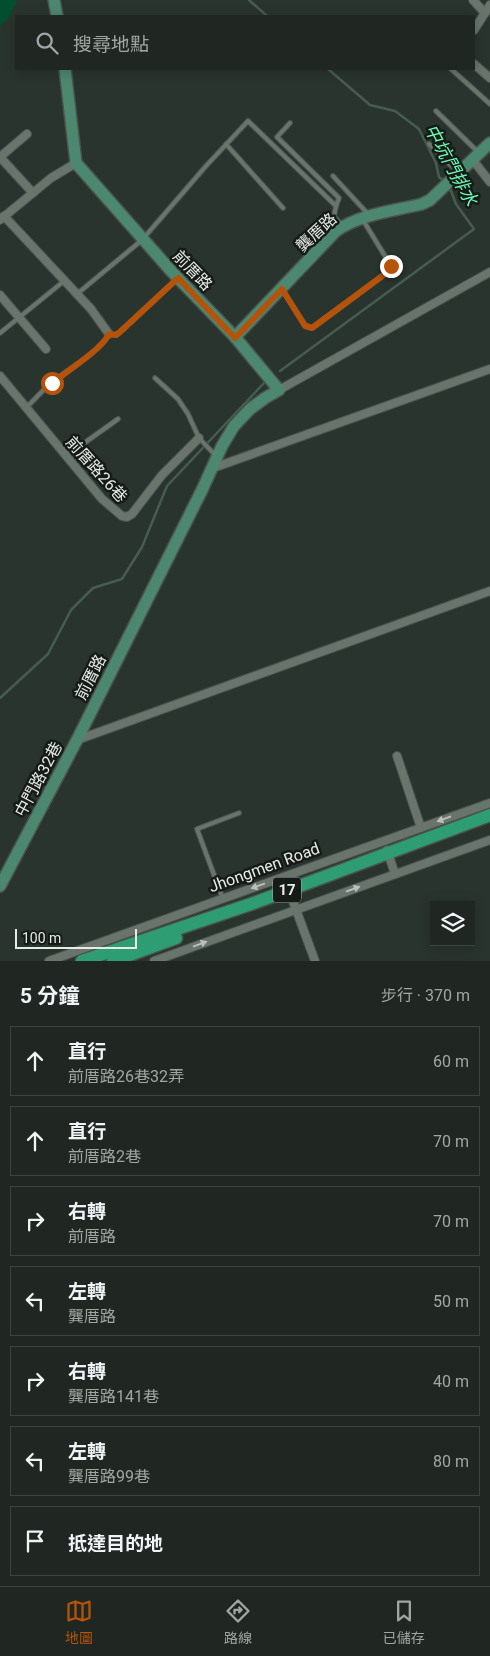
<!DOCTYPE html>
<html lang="zh-TW">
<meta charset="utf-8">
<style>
body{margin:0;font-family:Roboto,"Noto Sans TC",sans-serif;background:#282f2a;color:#f1f3f6}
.controls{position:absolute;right:15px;bottom:15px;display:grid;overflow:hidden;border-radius:0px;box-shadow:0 2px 12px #0003}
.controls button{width:45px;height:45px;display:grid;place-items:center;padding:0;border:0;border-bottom:1px solid #3d4440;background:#202722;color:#f1f3f6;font:25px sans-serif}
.scale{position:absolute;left:15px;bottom:12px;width:122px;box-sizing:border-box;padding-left:5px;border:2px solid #e5ebe7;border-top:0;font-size:14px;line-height:18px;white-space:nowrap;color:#e5ebe7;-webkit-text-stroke:4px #161b18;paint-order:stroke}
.stop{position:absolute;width:15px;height:15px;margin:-11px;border:4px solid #b45309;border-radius:50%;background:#fff}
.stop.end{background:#b45309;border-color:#fff;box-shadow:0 1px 5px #0008}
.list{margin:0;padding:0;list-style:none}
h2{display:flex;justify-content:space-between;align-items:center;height:65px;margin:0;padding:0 20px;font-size:21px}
h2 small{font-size:16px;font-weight:400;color:#a2a5a5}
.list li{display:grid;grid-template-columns:32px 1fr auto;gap:15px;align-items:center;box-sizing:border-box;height:70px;margin:0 10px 10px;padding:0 10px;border:1px solid #3d4440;border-radius:0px}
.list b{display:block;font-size:19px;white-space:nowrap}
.list p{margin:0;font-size:16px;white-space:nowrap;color:#a2a5a5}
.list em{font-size:16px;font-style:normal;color:#a2a5a5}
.icon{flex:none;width:28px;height:28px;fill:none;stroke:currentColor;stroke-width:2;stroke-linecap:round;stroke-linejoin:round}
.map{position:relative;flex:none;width:490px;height:961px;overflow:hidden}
.search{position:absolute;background:#202722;box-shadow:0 2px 12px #0003;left:15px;right:15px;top:15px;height:55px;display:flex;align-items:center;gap:12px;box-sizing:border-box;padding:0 18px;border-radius:0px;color:#a2a5a5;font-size:19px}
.sheet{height:625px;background:#202722}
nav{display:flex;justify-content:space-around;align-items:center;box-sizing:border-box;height:70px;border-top:1px solid #3d4440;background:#202722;font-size:14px;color:#a2a5a5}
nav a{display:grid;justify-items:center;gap:2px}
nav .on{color:#b45309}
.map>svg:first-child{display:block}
.green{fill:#024f30}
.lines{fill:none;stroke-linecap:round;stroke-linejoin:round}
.stream{stroke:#455d50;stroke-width:2.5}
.lane-casing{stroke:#49524c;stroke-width:6}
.street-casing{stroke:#49524c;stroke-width:10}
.secondary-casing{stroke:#49524c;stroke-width:14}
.primary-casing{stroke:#49524c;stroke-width:15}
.lane{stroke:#69746d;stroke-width:4}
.street{stroke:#69746d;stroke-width:8}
.secondary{stroke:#4c8870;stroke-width:11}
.primary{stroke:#2e9d73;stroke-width:12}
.oneway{fill:#bac1bc}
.route{stroke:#b45309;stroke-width:6}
.labels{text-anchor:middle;stroke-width:5;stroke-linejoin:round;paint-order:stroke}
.shield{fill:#161b18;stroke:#a7ada9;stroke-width:1}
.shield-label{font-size:15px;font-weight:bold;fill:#e5ebe7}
.street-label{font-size:16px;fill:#e5ebe7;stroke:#161b18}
.water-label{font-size:18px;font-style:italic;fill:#6cfbb4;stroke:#161b18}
</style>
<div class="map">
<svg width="490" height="961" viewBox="0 0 490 961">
<rect width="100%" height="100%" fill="#2a342e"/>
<!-- green -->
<polygon class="green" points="0,0 17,0 8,19 0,26"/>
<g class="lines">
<!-- stream -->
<g class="stream">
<polyline points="249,0 267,16"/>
<polyline points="328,69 370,105 395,111 419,129 436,163 439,177 445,182"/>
<polyline points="280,371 474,229 456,204 449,186"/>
<polyline points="0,698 48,654 71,610 93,588 122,579 142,547 167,486 265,382"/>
</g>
<defs>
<g id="lane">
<polyline points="451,69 490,104"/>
<polyline points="436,111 478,152"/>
<polyline points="290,123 277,137 339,198 336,206"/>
<polyline points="226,144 283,208"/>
<polyline points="429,144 457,171"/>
<polyline points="333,176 369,215"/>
<polyline points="282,289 305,325 312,328 389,271 391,266 363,220"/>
<polyline points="77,294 142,240 206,166 248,121 336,206 334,216 342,226"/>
<polyline points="0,333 64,281"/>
<polyline points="155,378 178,399 188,414 199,438 216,456"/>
<path d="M26,408c9,-9 17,-18 26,-26 15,-12 49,-31 57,-48l7,1 4,-3 56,-52"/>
<polyline points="66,456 118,419"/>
<polyline points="223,899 197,829 239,813"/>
</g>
<g id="street">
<polyline points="473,0 485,13"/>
<polyline points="474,30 490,5"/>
<polyline points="474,64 490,78"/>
<polyline points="0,157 33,193"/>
<polyline points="0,157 27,134"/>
<polyline points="473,160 490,182"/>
<polyline points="4,216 91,309 109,334"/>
<polyline points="0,220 51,178 76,163"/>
<polyline points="0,295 46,349"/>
<polyline points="0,376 102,499 122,516 127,517 132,514 162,475 199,438"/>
<polyline points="279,390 490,272"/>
<polyline points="213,468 490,369"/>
<polyline points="77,740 490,591"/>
<polyline points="397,756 421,828"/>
<polyline points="387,850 395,874"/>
<polyline points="284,877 315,961"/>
<polyline points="49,961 490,803"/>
<polyline points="154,961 490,840"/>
</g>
<g id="secondary">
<polyline points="54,0 57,16"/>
<path d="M235,337l101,-106c24,-17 58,-20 86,-27l8,-4 60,-57"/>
<polyline points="0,886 77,740 202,490 222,446 234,426 250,409 265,398 279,390 235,337 172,272 76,163 65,69"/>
</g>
<g id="primary">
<polyline points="82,961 251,904 490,815"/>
<polyline points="113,961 176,938"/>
</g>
</defs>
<!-- lane casing -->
<use href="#lane" class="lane-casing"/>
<!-- street casing -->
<use href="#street" class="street-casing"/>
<!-- secondary casing -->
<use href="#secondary" class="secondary-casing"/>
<!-- primary casing -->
<use href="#primary" class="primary-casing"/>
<!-- lane -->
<use href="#lane" class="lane"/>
<!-- street -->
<use href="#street" class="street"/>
<!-- secondary -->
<use href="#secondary" class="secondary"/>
<!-- primary -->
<use href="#primary" class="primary"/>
</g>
<!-- one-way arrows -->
<defs><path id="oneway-solid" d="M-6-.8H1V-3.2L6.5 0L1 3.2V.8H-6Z" transform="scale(1.25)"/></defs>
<g class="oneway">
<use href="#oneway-solid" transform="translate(444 819) rotate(160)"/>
<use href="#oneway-solid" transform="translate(258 886) rotate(160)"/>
<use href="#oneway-solid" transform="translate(353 889) rotate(-20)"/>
<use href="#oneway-solid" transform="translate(200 944) rotate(-20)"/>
</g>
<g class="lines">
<!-- route -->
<path class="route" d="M52,383c14,-11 50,-34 57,-49l7,1 4,-3 58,-54 57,60 47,-49 23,37 7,2 77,-57 2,-5"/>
</g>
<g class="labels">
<!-- shield labels -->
<rect class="shield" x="273" y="877.5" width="28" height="25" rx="4"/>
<g class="shield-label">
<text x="287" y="895">17</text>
</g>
<!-- street labels -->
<g class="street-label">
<text transform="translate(316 232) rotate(-43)" y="6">龔厝路</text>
<text transform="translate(193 270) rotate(46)" y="6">前厝路</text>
<text transform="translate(97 469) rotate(48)" y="6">前厝路26巷</text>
<text transform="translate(90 677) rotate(-63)" y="6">前厝路</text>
<text transform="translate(38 779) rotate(-62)" y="6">中門路32巷</text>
<text transform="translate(264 867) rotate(-20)" y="6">Jhongmen Road</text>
</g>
<!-- water labels -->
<g class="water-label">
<text transform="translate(451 165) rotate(61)" y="6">中坑門排水</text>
</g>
</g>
</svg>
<div class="controls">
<button><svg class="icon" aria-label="layers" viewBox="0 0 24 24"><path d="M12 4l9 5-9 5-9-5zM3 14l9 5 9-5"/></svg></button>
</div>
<div class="scale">100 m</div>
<div class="stop" style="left:52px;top:383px"></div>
<div class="stop end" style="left:391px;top:266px"></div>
<div class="search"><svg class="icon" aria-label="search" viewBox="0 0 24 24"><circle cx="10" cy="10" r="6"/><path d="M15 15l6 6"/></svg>搜尋地點</div>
</div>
<section class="sheet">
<h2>5 分鐘<small>步行 · 370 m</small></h2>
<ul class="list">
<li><svg class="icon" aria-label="ahead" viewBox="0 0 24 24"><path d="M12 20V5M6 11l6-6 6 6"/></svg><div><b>直行</b><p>前厝路26巷32弄</p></div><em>60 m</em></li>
<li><svg class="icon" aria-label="ahead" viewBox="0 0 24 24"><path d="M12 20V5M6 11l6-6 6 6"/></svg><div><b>直行</b><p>前厝路2巷</p></div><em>70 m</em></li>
<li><svg class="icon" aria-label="right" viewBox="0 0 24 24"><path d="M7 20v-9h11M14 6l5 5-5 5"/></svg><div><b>右轉</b><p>前厝路</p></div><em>70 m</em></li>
<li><svg class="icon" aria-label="left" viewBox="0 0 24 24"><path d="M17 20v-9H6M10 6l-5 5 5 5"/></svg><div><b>左轉</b><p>龔厝路</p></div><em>50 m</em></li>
<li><svg class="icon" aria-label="right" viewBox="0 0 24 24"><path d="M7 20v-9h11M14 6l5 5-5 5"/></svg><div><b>右轉</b><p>龔厝路141巷</p></div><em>40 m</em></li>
<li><svg class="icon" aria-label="left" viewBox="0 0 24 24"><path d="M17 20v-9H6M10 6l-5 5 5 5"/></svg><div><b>左轉</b><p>龔厝路99巷</p></div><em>80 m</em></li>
<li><svg class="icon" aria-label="arrive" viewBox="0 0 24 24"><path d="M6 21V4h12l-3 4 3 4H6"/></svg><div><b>抵達目的地</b></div></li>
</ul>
</section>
<nav>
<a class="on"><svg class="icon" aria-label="map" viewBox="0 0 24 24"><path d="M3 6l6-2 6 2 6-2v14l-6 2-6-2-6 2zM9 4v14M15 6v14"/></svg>地圖</a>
<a><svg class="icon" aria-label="directions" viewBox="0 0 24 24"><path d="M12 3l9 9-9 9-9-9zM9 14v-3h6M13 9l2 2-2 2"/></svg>路線</a>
<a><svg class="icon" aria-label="saved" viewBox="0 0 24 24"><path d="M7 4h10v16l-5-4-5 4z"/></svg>已儲存</a>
</nav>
